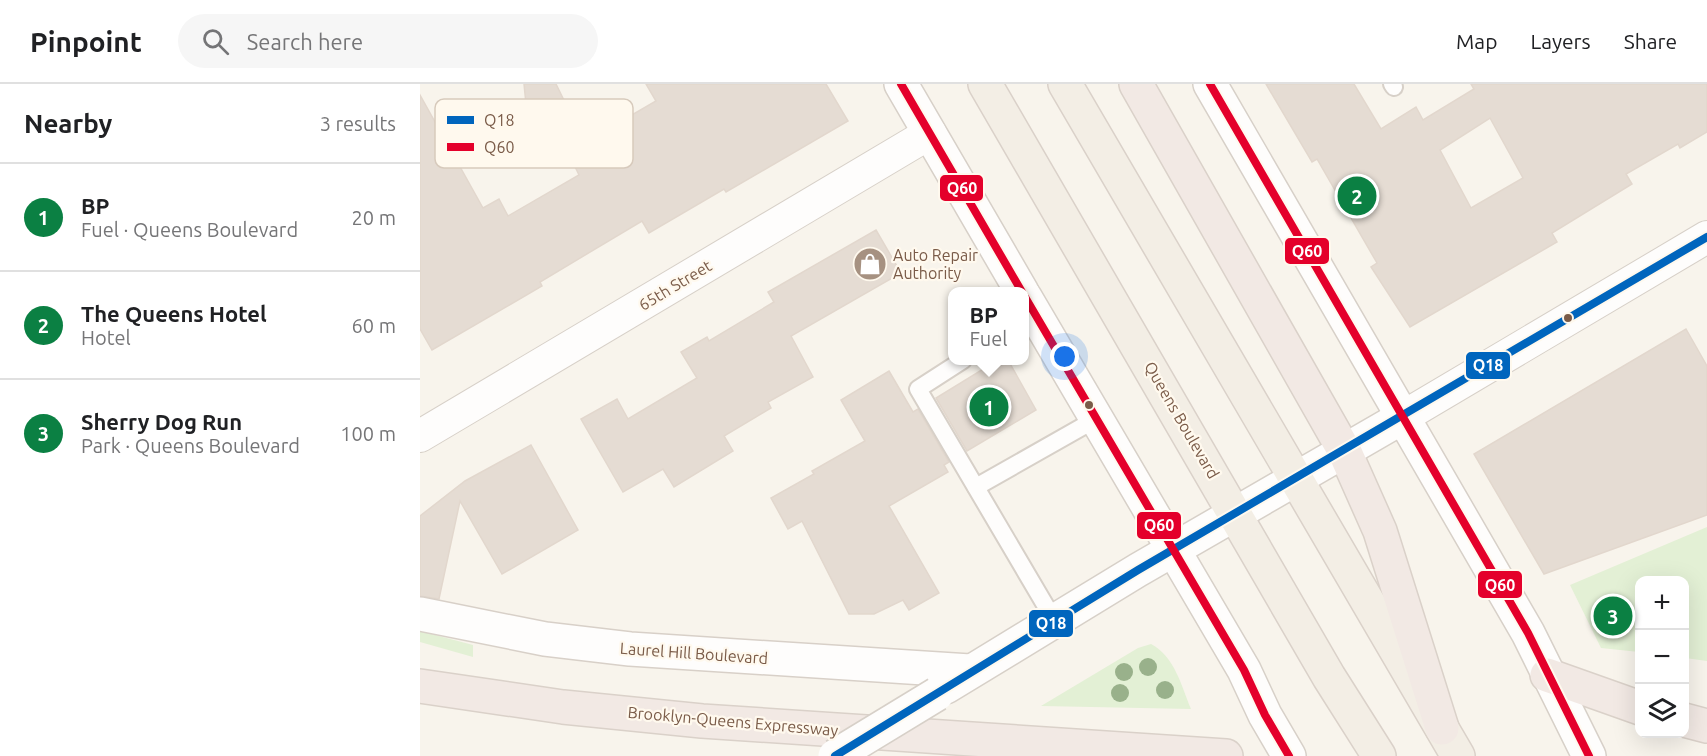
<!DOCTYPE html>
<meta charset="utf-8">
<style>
body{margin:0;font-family:Ubuntu,sans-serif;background:#f6f6f6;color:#202124}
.controls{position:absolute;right:18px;bottom:18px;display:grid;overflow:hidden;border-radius:12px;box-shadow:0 6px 24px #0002}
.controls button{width:54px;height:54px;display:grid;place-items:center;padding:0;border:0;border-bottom:2px solid #e0e0e0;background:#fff;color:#202124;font:30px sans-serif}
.you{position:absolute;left:645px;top:273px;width:21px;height:21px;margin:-15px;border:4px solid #fff;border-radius:50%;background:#1a73e8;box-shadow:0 0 0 9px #1a73e833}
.badge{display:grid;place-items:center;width:39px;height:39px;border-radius:50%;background:#0b8043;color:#fff;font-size:20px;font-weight:700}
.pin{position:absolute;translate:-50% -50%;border:3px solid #fff;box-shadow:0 2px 6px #0006}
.popup{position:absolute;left:528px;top:203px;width:81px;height:78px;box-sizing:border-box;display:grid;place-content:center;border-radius:12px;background:#fff;filter:drop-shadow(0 2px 4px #0005);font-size:20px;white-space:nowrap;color:#757577}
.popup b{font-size:22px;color:#202124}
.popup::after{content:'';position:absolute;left:50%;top:100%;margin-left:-12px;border:12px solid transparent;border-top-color:#fff}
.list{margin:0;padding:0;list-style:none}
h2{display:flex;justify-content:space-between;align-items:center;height:78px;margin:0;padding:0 24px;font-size:26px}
h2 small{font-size:20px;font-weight:400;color:#757577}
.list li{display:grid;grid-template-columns:39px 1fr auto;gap:18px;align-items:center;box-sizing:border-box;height:108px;padding:0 24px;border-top:2px solid #e0e0e0}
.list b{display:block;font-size:22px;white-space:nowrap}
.list p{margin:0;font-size:20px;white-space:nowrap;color:#757577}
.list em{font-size:20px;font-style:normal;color:#757577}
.icon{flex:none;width:33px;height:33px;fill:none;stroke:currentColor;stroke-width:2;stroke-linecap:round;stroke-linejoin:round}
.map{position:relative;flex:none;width:1287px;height:672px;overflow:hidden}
header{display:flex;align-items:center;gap:36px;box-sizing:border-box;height:84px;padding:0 30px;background:#fff;border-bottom:2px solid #e0e0e0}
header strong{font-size:28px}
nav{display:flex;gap:33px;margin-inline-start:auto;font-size:21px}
.search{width:420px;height:54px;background:#f6f6f6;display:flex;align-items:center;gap:15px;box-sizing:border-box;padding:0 21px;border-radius:33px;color:#757577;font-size:22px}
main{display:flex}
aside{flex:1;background:#fff}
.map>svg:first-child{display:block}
.green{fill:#e3f0d5}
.building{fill:#e5dcd3;stroke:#e2d7cd;stroke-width:1.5;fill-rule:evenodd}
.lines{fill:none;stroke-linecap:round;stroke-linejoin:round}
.service-casing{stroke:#d7d0c8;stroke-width:20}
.minor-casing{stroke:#d7d0c8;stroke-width:34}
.tertiary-casing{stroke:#d7d0c8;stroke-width:36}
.secondary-casing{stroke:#d8d0c8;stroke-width:36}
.primary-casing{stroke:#dad1c9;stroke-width:36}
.motorway-casing{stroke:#dad1c9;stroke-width:36}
.service{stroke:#fefdfc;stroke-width:16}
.minor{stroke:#fefdfc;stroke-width:32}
.tertiary{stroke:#fefdfc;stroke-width:33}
.secondary{stroke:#fefdfc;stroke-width:33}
.primary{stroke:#f3eee5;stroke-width:33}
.motorway{stroke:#f2e9e4;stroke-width:33}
.tertiary-bridge-casing{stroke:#d7d0c8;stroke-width:36;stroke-linecap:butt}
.tertiary-bridge{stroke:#fefdfc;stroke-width:33}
.bus-1-casing{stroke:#fff9ee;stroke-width:12}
.bus-2-casing{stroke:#fff9ee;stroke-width:12}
.bus-1{stroke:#0065bd;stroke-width:8}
.bus-2{stroke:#e4002b;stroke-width:8}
.tree{fill:#99b18b}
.bus-dot{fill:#7a5b48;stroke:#fff9ee;stroke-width:2}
.labels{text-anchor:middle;stroke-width:4.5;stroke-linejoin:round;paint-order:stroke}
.poi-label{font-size:16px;fill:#7a5b48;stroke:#fff9ee;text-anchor:start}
.street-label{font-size:16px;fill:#7a5b48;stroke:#fff9ee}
.key{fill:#fff9ee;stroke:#d7cabc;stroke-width:1.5}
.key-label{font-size:16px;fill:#7a5b48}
.line-badge{stroke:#fff9ee;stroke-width:2}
.badge-label{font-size:16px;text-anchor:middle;font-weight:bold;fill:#fff}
</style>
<header>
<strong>Pinpoint</strong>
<div class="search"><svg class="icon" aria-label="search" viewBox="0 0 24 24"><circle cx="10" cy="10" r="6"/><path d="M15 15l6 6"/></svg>Search here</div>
<nav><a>Map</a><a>Layers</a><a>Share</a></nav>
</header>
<main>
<aside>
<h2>Nearby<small>3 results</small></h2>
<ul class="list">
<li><span class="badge">1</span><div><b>BP</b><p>Fuel · Queens Boulevard</p></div><em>20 m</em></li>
<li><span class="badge">2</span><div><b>The Queens Hotel</b><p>Hotel</p></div><em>60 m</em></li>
<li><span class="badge">3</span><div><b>Sherry Dog Run</b><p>Park · Queens Boulevard</p></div><em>100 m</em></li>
</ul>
</aside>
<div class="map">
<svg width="1287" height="672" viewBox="0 0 1287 672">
<rect width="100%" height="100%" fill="#f8f4ec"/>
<!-- green -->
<g class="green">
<polygon points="1287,443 1287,577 1265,574 1264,496 1220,496 1219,568 1181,564 1150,501"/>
<polygon points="0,547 53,561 53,573 0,558"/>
<path d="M731,560c24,13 30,41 40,65l-150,-3 97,-58z"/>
</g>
<!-- building -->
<g class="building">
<polygon points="104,0 136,0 158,45 109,50"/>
<polygon points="226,0 406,0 428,37 306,108 304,105 229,149 222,137 120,198 122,202 12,266 0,245 0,11 63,124 79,115 88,132 159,91 148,68 236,17"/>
<path d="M846,0h88l27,45 35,-22 7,13 51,-31 -3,-5h236v48l-27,16 -2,-4 -52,30 6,10 -80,49 5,9 -147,85 -39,-60 6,-4 -60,-104 -5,3zM1070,34l33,60 -52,30 -31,-58z"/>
<polygon points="456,146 481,189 371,252 393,293 348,318 351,324 304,352 313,367 254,403 243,385 203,408 161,335 197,315 208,335 277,294 261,268 287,253 289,257 354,218 348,208"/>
<polygon points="1266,245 1287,282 1287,431 1124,490 1054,370"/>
<polygon points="578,276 588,276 616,326 547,367 516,314"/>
<polygon points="469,287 493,328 498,325 529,378 524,381 528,388 469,422 519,509 489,526 483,516 454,530 429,530 382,437 368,445 351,414 394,390 392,387 445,357 421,316"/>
<polygon points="111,361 158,446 82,490 40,417 19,515 0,512 0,432 45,397"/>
</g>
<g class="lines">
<defs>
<g id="service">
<polyline points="972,0 974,3"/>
<polyline points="543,276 498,305 634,536"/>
<polyline points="556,403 676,335"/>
</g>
<g id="minor">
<polyline points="983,333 1287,153"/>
<polyline points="0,352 510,49"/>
</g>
<g id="tertiary">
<polyline points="481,0 602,208"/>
<polyline points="790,0 1108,549 1169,672"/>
<polyline points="605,213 824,586 845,631 869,672"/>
<polyline points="526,603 718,486 983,333"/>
</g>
<polyline id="secondary" points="0,530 125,555 210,565 550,587"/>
<g id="primary">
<polyline points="565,0 909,593 959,672"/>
<polyline points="645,0 1038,672"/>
</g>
<g id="motorway">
<polyline points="716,0 924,366 960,447 1022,644"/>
<polyline points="1127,591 1220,624"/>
<polyline points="0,602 143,623 282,637 806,672"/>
<polyline points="1264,636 1287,642"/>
</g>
</defs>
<!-- service casing -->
<use href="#service" class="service-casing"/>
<!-- minor casing -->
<use href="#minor" class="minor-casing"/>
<!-- tertiary casing -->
<use href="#tertiary" class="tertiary-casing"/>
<!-- secondary casing -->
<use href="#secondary" class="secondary-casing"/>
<!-- primary casing -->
<use href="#primary" class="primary-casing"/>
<!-- motorway casing -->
<use href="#motorway" class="motorway-casing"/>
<!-- service -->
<use href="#service" class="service"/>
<!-- minor -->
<use href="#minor" class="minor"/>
<!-- tertiary -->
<use href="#tertiary" class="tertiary"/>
<!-- secondary -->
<use href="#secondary" class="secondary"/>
<!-- primary -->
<use href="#primary" class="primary"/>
<!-- motorway -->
<use href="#motorway" class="motorway"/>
<defs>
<polyline id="tertiary-bridge" points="415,672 517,610"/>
</defs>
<!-- tertiary-bridge casing -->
<use href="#tertiary-bridge" class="tertiary-bridge-casing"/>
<!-- tertiary-bridge -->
<use href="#tertiary-bridge" class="tertiary-bridge"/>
<defs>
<polyline id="bus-1" points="415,672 718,486 1287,153"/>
<g id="bus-2">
<polyline points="481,0 602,208"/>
<polyline points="790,0 1108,549 1169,672"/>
<polyline points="605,213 824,586 845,631 869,672"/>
</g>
</defs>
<!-- bus-1 casing -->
<use href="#bus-1" class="bus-1-casing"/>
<!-- bus-2 casing -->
<use href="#bus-2" class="bus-2-casing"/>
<!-- bus-1 -->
<use href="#bus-1" class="bus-1"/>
<!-- bus-2 -->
<use href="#bus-2" class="bus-2"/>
</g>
<!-- trees -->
<g class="tree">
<circle cx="728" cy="583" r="9"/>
<circle cx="704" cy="588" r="9"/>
<circle cx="745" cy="606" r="9"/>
<circle cx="700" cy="609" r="9"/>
</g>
<!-- icons -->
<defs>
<symbol id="shop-disc" viewBox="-11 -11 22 22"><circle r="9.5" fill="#a69181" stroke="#fff9ee"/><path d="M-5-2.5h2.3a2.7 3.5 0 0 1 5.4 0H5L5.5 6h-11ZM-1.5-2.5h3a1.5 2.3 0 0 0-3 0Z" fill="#fff"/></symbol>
</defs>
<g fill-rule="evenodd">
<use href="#shop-disc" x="431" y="161" width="38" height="38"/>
</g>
<!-- markers -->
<g class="bus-dot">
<circle cx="1148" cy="234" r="5"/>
<circle cx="669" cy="321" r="5"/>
</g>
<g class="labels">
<!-- poi labels -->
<g class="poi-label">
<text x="473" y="177">Auto Repair<tspan x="473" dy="18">Authority</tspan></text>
</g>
<!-- street labels -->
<g class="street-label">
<text transform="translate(255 201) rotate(-31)" y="6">65th Street</text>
<text transform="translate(762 336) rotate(60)" y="6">Queens Boulevard</text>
<text transform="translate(274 569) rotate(4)" y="6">Laurel Hill Boulevard</text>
<text transform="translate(313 637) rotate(5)" y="6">Brooklyn-Queens Expressway</text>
</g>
</g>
<!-- legend -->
<rect x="15" y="15" width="198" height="69" rx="9" class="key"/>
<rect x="27" y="32" width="27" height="8" fill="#0065bd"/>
<rect x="27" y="59" width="27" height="8" fill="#e4002b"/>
<g class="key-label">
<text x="64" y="42">Q18</text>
<text x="64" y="69">Q60</text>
</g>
<g class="line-badge">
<rect x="519" y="90" width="45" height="28" rx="6" fill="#e4002b"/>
<rect x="864" y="153" width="46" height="28" rx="6" fill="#e4002b"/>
<rect x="1045" y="267" width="46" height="29" rx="6" fill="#0065bd"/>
<rect x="716" y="427" width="46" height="29" rx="6" fill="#e4002b"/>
<rect x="1057" y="486" width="46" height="29" rx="6" fill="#e4002b"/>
<rect x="608" y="525" width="46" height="29" rx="6" fill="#0065bd"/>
</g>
<g class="badge-label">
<text x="542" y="110">Q60</text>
<text x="887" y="173">Q60</text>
<text x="1068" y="287">Q18</text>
<text x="739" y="447">Q60</text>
<text x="1080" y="507">Q60</text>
<text x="631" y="545">Q18</text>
</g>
</svg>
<div class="controls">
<button>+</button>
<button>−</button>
<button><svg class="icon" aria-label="layers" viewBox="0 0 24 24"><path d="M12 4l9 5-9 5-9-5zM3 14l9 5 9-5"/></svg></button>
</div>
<div class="you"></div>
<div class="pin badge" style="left:569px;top:323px">1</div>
<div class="popup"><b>BP</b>Fuel</div>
<div class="pin badge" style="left:937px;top:112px">2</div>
<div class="pin badge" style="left:1193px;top:532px">3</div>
</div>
</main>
